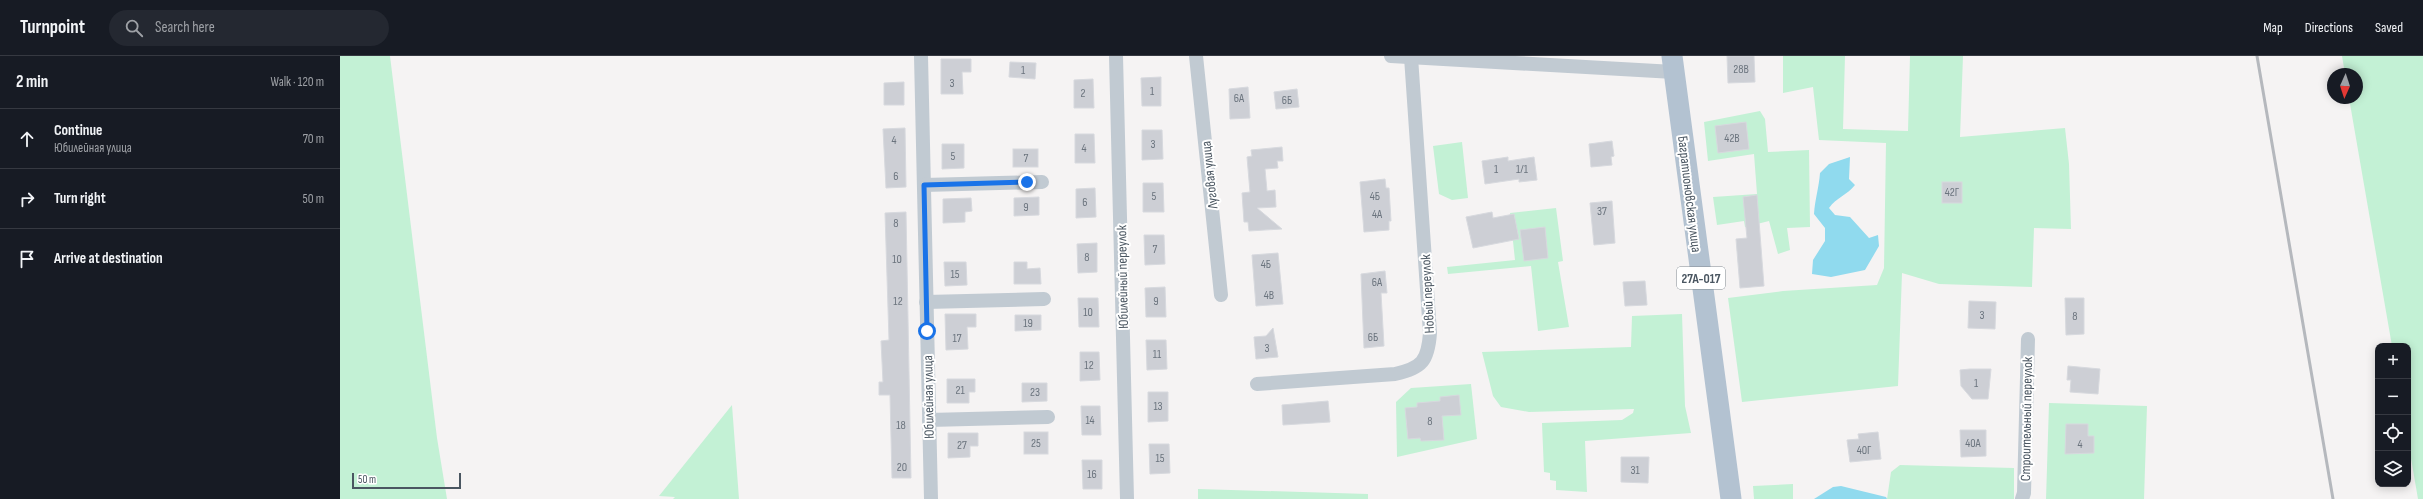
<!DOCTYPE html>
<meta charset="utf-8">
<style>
body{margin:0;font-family:"Sofia Sans Condensed",sans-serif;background:#242831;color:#f1f3f6}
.controls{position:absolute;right:12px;bottom:12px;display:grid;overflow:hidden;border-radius:8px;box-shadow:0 2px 10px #0003}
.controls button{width:36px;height:36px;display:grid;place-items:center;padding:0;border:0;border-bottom:1px solid #363941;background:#171b24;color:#f1f3f6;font:20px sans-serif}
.compass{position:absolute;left:1987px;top:12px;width:36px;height:36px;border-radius:50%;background:#171b24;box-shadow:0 2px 10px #0003;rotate:183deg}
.scale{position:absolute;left:12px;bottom:10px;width:109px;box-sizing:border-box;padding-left:4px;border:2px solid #4a5661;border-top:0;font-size:11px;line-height:14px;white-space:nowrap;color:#4a5661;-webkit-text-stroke:3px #fff;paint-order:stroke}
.stop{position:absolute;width:12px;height:12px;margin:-9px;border:3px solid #1a73e8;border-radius:50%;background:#fff}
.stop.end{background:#1a73e8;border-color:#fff;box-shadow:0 1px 4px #0008}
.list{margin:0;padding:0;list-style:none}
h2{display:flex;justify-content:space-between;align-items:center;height:52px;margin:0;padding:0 16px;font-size:17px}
h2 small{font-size:13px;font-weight:400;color:#9ea1a6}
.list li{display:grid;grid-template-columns:26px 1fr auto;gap:12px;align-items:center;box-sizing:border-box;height:60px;padding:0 16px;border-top:1px solid #363941}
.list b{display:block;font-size:15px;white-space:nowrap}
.list p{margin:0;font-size:13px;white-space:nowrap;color:#9ea1a6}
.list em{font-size:13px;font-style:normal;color:#9ea1a6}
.icon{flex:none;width:22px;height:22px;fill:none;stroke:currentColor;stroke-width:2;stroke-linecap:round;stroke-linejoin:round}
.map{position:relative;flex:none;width:2083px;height:443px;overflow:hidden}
header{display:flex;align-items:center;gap:24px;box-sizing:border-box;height:56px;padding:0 20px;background:#171b24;border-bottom:1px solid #363941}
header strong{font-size:19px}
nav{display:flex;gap:22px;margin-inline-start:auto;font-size:14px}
.search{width:280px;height:36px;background:#242831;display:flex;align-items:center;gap:10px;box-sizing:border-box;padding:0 14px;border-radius:22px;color:#9ea1a6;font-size:15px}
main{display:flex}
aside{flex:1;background:#171b24}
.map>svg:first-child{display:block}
.green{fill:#c3f1d5}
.water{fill:#90daee}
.building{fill:#cdcfd5;stroke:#d7d9de}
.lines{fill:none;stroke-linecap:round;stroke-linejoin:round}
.street{stroke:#c1cad2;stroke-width:14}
.primary{stroke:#b3c2d1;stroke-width:21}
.rail{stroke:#b5b8bd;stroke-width:3}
.route{stroke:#1a73e8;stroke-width:5}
.labels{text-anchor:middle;stroke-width:4;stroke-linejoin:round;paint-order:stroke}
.number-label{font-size:12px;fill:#6b747e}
.shield{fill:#fff;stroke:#808990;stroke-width:1}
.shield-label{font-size:13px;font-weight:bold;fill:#4a5661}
.street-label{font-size:14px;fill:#4a5661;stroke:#fff}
</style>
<header>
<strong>Turnpoint</strong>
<div class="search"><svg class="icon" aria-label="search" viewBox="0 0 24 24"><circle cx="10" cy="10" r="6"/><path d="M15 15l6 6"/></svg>Search here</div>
<nav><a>Map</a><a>Directions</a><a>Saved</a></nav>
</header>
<main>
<aside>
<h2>2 min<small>Walk · 120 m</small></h2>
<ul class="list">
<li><svg class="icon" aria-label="ahead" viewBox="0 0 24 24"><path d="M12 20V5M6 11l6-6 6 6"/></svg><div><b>Continue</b><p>Юбилейная улица</p></div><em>70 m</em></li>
<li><svg class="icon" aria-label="right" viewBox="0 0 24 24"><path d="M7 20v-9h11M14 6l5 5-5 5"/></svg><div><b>Turn right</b></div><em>50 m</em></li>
<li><svg class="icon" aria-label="arrive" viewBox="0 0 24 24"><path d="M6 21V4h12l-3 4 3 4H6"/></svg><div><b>Arrive at destination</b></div></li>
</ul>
</aside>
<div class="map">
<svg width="2083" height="443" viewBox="0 0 2083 443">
<rect width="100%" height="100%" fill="#f5f3f3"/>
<!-- green -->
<g class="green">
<polygon points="0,0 50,0 97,382 107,443 0,443"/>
<polygon points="1443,0 1505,0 1503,73 1568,75 1570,0 1623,0 1620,81 1725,72 1729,108 1731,173 1694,172 1692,231 1599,228 1562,217 1558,330 1402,346 1388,242 1443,235 1537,229 1544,212 1546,87 1479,84 1473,31 1443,37"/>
<polygon points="2002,0 2083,0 2083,443 2078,443 2068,385 2068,290 2052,290 2009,42 2017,42 2017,18 2005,18"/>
<polygon points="1420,55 1425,63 1428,96 1469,94 1470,171 1447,172 1450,194 1438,198 1429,165 1405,171 1404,165 1377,169 1373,141 1417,138 1414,98 1368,105 1364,66"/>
<polygon points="1122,86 1128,142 1112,144 1099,138 1093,90"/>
<polygon points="1216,152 1223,205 1218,206 1229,271 1198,275 1191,210 1108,218 1107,211 1175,204 1170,157"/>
<polygon points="1342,258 1345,350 1351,377 1245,385 1247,436 1216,434 1216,425 1210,424 1210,417 1204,416 1202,367 1282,364 1293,357 1294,353 1189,356 1161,351 1153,340 1142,296 1291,291 1292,260"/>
<polygon points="1131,328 1137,383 1057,401 1056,346 1071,332"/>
<polygon points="1709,347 1807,350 1804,443 1706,443"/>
<polygon points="392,349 399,443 333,443 335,441 319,440"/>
<polygon points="1560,409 1674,412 1674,443 1547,443 1551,416"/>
<polygon points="1453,428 1453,443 1414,443 1413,430"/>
<polygon points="858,433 1028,438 1028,443 858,443"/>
</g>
<!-- water -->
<g class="water">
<path d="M1510,101l-1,22 6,6c-8,10 -19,13 -26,23l6,7 15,2 19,21 9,-3 1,11 -14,24 -34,7 -19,-3 1,-14 12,-19v-13l-11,-14c1,-15 5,-27 6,-41l9,-9z"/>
<polygon points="1501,430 1546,441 1547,443 1474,443 1493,431"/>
</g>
<!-- building -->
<g class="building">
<polygon points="1387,0 1414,0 1415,26 1388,27"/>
<polygon points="601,3 631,3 631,16 622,16 623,38 601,38"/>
<polygon points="670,6 696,7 695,23 669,21"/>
<polygon points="821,21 821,50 802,50 801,22"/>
<polygon points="753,23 754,52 734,52 734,24"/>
<polygon points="564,26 564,49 544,49 544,27"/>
<polygon points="908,31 910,62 890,63 889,33"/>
<polygon points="957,33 959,51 936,53 934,36"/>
<polygon points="1406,66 1409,93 1378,97 1375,70"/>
<polygon points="565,72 566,131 546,132 543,73"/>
<polygon points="802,74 822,74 823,103 802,104"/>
<polygon points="735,78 754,78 755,107 735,107"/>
<polygon points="1272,85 1274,100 1271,101 1272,109 1251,111 1249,88"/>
<polygon points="602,88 624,88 624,112 602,113"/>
<polygon points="942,91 943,105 937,105 938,112 925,113 927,135 935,134 936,151 917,152 942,173 909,175 908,166 904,166 902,137 910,136 907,101 912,100 911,94"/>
<rect x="673" y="93" width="25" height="18"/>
<polygon points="1168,101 1168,105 1194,101 1197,124 1179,126 1179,123 1145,128 1142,105"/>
<polygon points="1045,123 1046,132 1049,132 1051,165 1049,165 1049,174 1024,176 1020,126"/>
<rect x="1602" y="126" width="20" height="21"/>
<polygon points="803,127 823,127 824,156 803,156"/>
<polygon points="755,132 756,161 736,162 736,133"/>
<polygon points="1417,139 1424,230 1400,232 1396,183 1407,182 1403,141"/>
<polygon points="699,141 699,159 674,160 674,142"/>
<polygon points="631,142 632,155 625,156 625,166 603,167 603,143"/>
<polygon points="1272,145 1275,187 1254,189 1250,147"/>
<polygon points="566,156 571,422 552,422 550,339 539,339 539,326 543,326 541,285 549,284 545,157"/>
<polygon points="1152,156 1153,162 1174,158 1179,183 1133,192 1126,161"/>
<polygon points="1205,171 1208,202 1184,205 1180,174"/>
<polygon points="804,179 824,179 825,208 805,209"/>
<polygon points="757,187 757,216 738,217 737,188"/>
<polygon points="938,197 943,248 916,250 912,199"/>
<polygon points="604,206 626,206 627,229 605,230"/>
<polygon points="674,206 687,206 687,213 700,212 701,228 674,228"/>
<polygon points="1045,215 1047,237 1041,237 1044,290 1024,292 1021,218"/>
<polygon points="1305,225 1307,249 1285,250 1283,226"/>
<polygon points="825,231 826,261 806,261 805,232"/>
<polygon points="738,242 758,242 759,271 739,271"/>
<polygon points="1725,242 1744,242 1744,278 1726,279"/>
<polygon points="1629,245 1656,246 1655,273 1628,272"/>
<polygon points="605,258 636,258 636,271 627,271 628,293 606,294"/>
<polygon points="675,259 701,259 701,274 675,275"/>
<polygon points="933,272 938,301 916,303 914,281 926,280"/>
<polygon points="806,284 826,284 827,313 807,314"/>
<polygon points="740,296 759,296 760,324 740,325"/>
<polygon points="1728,310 1760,313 1758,338 1730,336 1731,324 1727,324"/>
<polygon points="1630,313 1651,313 1648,343 1632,343 1621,330 1620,314"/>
<polygon points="607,323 635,323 635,336 629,336 629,347 607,347"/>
<polygon points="682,327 707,327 707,345 682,346"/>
<polygon points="808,336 828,336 828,365 808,366"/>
<polygon points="1119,339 1121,359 1102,360 1104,384 1081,385 1080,382 1068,383 1065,352 1077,351 1077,347 1100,345 1100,341"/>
<polygon points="988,345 990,366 943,369 942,349"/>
<polygon points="741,350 760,350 761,379 742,379"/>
<polygon points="1726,368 1748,368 1748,380 1754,380 1754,397 1725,398"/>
<polygon points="1620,374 1646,374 1646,400 1621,401"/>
<rect x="684" y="376" width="24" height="22"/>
<polygon points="1538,376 1541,403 1510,406 1507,384 1519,383 1518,378"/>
<polygon points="608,377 638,377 638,390 630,390 630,401 608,402"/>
<polygon points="809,388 829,388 830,417 810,418"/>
<polygon points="1281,401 1309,401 1308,427 1281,426"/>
<polygon points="742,404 762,404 762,433 743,433"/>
</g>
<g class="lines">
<!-- street -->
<g class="street">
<polyline points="581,0 591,443"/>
<polyline points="776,0 787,443"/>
<polyline points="856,0 881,239"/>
<polyline points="1051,0 1334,16"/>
<polyline points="584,129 702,126"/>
<polyline points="586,246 704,243"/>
<path d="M917,328l138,-10c27,-6 33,-13 35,-41l-19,-276"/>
<polyline points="589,364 708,361"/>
<polyline points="1682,443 1684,437 1688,283"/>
</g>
<!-- primary -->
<polyline class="primary" points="1332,0 1391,443"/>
<!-- rail -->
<polyline class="rail" points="1917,0 1993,443"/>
</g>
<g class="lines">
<!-- route -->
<polyline class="route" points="587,275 584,129 687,126"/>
</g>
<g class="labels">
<!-- number labels -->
<g class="number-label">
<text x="1401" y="17">28В</text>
<text x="683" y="18">1</text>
<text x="612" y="31">3</text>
<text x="812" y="39">1</text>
<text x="743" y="41">2</text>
<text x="899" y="46">6А</text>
<text x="947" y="48">6Б</text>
<text x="1392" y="86">42В</text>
<text x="554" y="88">4</text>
<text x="813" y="92">3</text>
<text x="744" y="96">4</text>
<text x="613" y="104">5</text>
<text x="686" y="106">7</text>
<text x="1156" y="117">1</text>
<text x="1182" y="117">1/1</text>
<text x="556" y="124">6</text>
<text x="1612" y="140">42Г</text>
<text x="814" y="144">5</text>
<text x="1035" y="144">4Б</text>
<text x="745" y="150">6</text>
<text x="686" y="155">9</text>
<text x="1262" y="159">37</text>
<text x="1037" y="162">4А</text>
<text x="556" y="171">8</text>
<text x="815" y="197">7</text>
<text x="747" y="205">8</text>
<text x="557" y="207">10</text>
<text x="926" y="212">4Б</text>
<text x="615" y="222">15</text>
<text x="1037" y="230">6А</text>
<text x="929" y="243">4В</text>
<text x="558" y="249">12</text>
<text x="816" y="249">9</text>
<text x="748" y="260">10</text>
<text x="1642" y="263">3</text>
<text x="1735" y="264">8</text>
<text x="688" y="271">19</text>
<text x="1033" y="285">6Б</text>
<text x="617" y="286">17</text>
<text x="927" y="296">3</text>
<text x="817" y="302">11</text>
<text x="749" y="313">12</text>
<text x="1636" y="331">1</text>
<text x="620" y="338">21</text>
<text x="695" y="340">23</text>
<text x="818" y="354">13</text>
<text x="750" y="368">14</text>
<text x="1090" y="369">8</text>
<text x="561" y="373">18</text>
<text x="696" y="391">25</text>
<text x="1633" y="391">40А</text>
<text x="1740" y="392">4</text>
<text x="622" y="393">27</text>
<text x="1524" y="398">40Г</text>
<text x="820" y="406">15</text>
<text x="562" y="415">20</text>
<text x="1295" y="418">31</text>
<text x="752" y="422">16</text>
</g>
<!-- shield labels -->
<rect class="shield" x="1337" y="211" width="48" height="22" rx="3"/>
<g class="shield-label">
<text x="1361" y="227">27А-017</text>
</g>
<!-- street labels -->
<g class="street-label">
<text transform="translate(869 119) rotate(-96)" y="5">Луговая улица</text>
<text transform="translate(1350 138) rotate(83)" y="5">Багратионовская улица</text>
<text transform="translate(782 221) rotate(-91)" y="5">Юбилейный переулок</text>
<text transform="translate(1087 238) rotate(-93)" y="5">Новый переулок</text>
<text transform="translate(588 341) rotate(-91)" y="5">Юбилейная улица</text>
<text transform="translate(1686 363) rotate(-89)" y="5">Строительный переулок</text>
</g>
</g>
</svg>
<div class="controls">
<button>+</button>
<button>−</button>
<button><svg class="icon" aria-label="locate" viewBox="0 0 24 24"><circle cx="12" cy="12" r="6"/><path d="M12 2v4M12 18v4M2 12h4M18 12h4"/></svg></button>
<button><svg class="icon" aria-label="layers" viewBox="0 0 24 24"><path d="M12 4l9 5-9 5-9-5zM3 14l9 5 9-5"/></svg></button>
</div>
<svg class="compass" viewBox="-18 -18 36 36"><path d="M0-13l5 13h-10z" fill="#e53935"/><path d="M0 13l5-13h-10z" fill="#9ea1a6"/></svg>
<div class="scale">50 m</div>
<div class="stop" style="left:587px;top:275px"></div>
<div class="stop end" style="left:687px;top:126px"></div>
</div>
</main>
